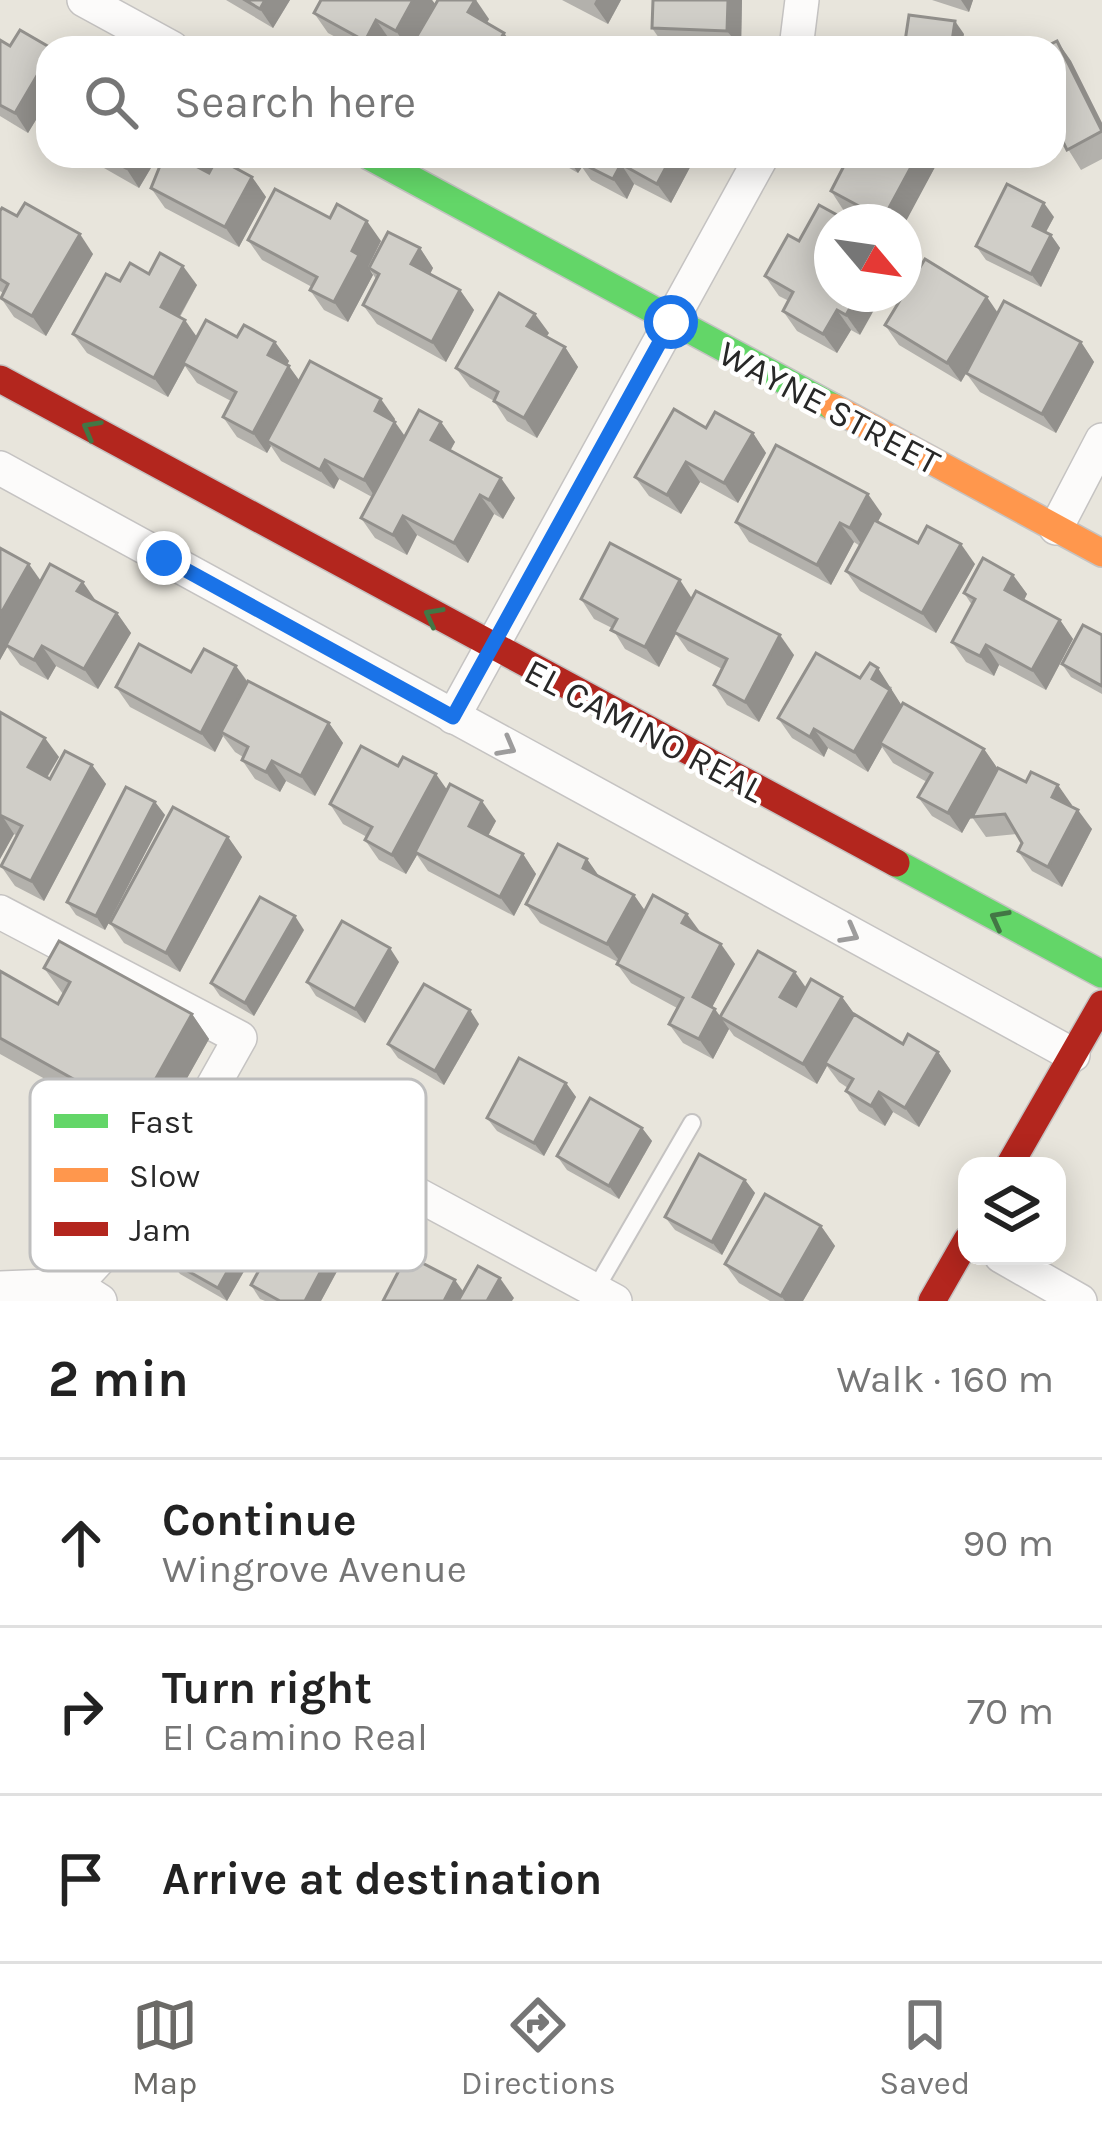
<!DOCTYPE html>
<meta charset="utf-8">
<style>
body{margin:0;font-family:Karla,sans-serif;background:#f2f2f2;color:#222}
.controls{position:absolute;right:36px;bottom:36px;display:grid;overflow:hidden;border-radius:24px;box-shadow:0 6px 30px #0003}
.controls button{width:108px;height:108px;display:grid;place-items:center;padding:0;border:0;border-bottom:3px solid #e0e0e0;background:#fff;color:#222;font:60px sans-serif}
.compass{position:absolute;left:814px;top:204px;width:108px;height:108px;border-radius:50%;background:#fff;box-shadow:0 6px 30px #0003;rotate:119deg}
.stop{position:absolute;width:36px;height:36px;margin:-27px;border:9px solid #1a73e8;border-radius:50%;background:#fff}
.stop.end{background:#1a73e8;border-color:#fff;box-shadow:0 3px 12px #0008}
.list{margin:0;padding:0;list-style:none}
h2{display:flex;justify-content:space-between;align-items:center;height:156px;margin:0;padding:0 48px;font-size:51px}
h2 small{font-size:39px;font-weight:400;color:#767676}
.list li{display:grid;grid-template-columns:78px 1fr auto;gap:36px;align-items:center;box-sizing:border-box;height:168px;padding:0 48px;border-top:3px solid #e0e0e0}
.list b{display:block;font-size:45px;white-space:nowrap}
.list p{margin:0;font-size:39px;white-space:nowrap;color:#767676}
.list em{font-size:39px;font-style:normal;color:#767676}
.icon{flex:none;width:66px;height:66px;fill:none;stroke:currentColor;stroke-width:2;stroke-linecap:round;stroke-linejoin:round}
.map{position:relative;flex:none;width:1102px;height:1301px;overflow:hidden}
.search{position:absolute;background:#fff;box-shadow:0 6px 30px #0003;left:36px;right:36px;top:36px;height:132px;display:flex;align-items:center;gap:30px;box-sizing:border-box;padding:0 42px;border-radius:36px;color:#767676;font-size:45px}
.sheet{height:660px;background:#fff}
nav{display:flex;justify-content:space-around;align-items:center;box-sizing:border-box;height:168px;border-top:3px solid #e0e0e0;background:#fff;font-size:33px;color:#767676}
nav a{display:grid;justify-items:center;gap:6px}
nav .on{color:#6b6a67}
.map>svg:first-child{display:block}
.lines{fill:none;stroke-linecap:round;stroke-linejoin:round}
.lane-casing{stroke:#c5c3c2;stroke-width:20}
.street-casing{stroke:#c5c3c2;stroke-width:36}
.fast-casing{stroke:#c5c3c2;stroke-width:30}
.slow-casing{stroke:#c5c3c2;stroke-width:30}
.jam-casing{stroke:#c5c3c2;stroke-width:30}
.lane{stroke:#fcfbfa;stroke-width:16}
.street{stroke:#fcfbfa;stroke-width:33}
.fast{stroke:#63d668;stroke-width:27}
.slow{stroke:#ff974d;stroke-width:27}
.jam{stroke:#b3261e;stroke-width:27}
.wall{fill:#b3b1ac}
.shaded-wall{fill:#92908c}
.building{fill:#d0cec8;stroke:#92908c;stroke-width:3}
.oneway{stroke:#437645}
.oneway2{stroke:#9d9c9c}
.route{stroke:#1a73e8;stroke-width:15}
.labels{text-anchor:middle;stroke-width:9;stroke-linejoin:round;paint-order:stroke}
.street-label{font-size:36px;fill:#282828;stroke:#fff}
.key{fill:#fff;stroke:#bebebe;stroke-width:3}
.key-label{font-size:33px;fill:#282828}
</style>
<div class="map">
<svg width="1102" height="1301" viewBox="0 0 1102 1301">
<rect width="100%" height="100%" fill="#e8e5dc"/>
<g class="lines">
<defs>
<polyline id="lane" points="595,1290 692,1123"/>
<g id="street">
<polyline points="84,0 172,48"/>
<polyline points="796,48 802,0"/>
<polyline points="0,468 1073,1055"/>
<polyline points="1056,528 1102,440"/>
<polyline points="453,717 762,156"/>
<polyline points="0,912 240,1038 141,1214 75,1285"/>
<polyline points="294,1111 348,1157 615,1301"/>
<polyline points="1001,1256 1080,1301"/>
<polyline points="0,1288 75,1285 100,1301"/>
</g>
<g id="fast">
<polyline points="369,156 833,407"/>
<polyline points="896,863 1102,974"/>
</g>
<polyline id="slow" points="833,407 1102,553"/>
<g id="jam">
<polyline points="0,379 896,863"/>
<polyline points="1009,1166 1102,1004"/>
<polyline points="932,1301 967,1240"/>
</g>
</defs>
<!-- lane casing -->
<use href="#lane" class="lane-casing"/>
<!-- street casing -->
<use href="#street" class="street-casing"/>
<!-- fast casing -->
<use href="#fast" class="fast-casing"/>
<!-- slow casing -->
<use href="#slow" class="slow-casing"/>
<!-- jam casing -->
<use href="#jam" class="jam-casing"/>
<!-- lane -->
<use href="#lane" class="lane"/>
<!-- street -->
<use href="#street" class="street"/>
<!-- fast -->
<use href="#fast" class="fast"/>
<!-- slow -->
<use href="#slow" class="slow"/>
<!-- jam -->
<use href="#jam" class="jam"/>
</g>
<!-- wall -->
<g class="wall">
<polygon points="226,0 290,0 273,28"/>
<polygon points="321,0 432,0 435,4 489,19 487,23 504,33 515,48 405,48 390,40 386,48 356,48 328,33 314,13"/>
<polygon points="562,0 621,0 608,24"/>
<polygon points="742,0 741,48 666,48 652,28"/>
<polygon points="932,0 973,0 969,12"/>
<polygon points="0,40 10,46 48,48 48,100 28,133 0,116"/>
<polygon points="1057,41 1071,61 1102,123 1102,159 1081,170 1060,136 1054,139 1054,48"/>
<polygon points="83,156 158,156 139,188"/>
<polygon points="164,156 225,156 222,161 252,177 266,197 239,247 165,208 151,188"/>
<polygon points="548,156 696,156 671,203 634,184 627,199 591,180 582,167 578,173"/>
<polygon points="848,156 941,156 904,222 865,222 844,211 831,191"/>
<polygon points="0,211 93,254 46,336 14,317 1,298 3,293 0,291"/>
<polygon points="1054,217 1046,232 1051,235 1060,248 1041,287 986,260 976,246"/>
<polygon points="330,218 381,241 368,267 373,275 348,322 324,310 310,290 312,287 262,260 248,240"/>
<polygon points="799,241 860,335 851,330 837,353 797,331 783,311 789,301 779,296 765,276"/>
<polygon points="420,248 433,268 430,274 460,290 474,310 446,362 377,324 363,305 376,279 369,268"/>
<polygon points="149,274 197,285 180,317 197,337 237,337 275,342 289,361 287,365 300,381 395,419 394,422 405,437 441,422 455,442 450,451 515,498 503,519 494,514 468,563 417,535 407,555 375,538 361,518 372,497 339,479 334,489 281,461 271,446 267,453 237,437 223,417 231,401 197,383 185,366 168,397 87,353 73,334 120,281"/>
<polygon points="998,313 1081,342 1094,362 1056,433 980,392 966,373 961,382 899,345 885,325"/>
<polygon points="549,333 546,337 565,347 578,367 537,438 507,421 494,401 470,387 456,368"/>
<polygon points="706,428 753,433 766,453 738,503 700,482 681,514 649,496 635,477"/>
<polygon points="882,514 878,521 918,543 975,564 936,633 860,591 846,571 860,546 854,542 831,585 749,542 736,522"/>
<polygon points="0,548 41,581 96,602 117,613 131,633 98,689 56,666 48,680 20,665 7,647 0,660"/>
<polygon points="1013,575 1027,594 1024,600 1060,620 1073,639 1046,690 999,665 994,676 966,662 952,642 972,605 964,593"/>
<polygon points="692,598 794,655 759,722 727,705 714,685 722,669 688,651 676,634 659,667 625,649 612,628 594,619 581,599"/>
<polygon points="1102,635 1102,694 1071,677 1062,664"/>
<polygon points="236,666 248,682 329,723 343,743 315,796 286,781 280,792 255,779 242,760 243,757 235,752 223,736 215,752 130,707 116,687 191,672"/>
<polygon points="860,678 892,687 891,690 901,705 984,749 997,768 1026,782 1058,785 1071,806 1092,829 1062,887 1032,871 1018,851 1022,843 1017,834 986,837 972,817 985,792 962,833 932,816 918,797 927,782 893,763 882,747 868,772 828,748 824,757 792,738 778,718"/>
<polygon points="0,712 59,757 47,778 50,779 92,765 106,784 44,901 15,886 1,866 17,836 14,834 0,859"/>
<polygon points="398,766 447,790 496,821 488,836 523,854 536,874 514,916 428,871 417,855 406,874 379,860 365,840 367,837 343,824 330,804"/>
<polygon points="155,802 165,815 105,930 76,915 67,902"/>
<polygon points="228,837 242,857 180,972 124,943 110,923"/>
<polygon points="587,859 599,877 634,895 645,911 701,934 735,964 712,1007 720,1016 806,988 842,997 855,1015 903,1044 938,1052 951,1071 919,1127 893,1112 885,1126 859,1111 846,1091 848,1088 839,1082 827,1066 817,1084 734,1036 729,1029 713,1059 683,1043 669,1024 677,1008 631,983 617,964 618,962 540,923 526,904"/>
<polygon points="304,930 254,1016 220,996 211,983"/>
<polygon points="399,962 365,1023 316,996 307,982"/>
<polygon points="44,968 192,1014 209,1039 153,1139 0,1054 0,971 58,1004 63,994"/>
<polygon points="479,1024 444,1085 398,1058 388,1044"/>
<polygon points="566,1083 576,1097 544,1156 497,1131 487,1118"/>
<polygon points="642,1128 652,1141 619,1199 567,1170 557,1156"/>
<polygon points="745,1180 755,1193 722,1255 675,1230 665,1217"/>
<polygon points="821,1226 835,1246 803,1301 770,1301 739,1283 725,1264"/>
<polygon points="263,1238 227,1301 180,1274 170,1261"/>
<polygon points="342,1262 321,1301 265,1301 260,1299 251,1285"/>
</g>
<!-- shaded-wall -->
<g class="shaded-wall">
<polygon points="265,0 290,0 273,28 260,9"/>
<polygon points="413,0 432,0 435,4 412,48 408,48 396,31"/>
<polygon points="476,0 489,19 482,31 468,12"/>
<polygon points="596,0 621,0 608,24 594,4"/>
<polygon points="728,0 742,0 741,48 727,31"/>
<polygon points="961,0 973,0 969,12"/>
<polygon points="376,20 390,40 386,48 370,48 365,41"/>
<polygon points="955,21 964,34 962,48 951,48"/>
<polygon points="504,33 515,48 495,48"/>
<polygon points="1057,41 1071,61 1102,123 1102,131"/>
<polygon points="48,57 48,100 28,133 15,113"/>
<polygon points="133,156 158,156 139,188 126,168"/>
<polygon points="201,156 225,156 209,186 196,166"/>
<polygon points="566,156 588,156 577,161 582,167 578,173"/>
<polygon points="672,156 696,156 671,203 657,184"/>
<polygon points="917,156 941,156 904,225 904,222 885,222 883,219"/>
<polygon points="621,164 634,184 627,199 613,179"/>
<polygon points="252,177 266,197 239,247 225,227"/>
<polygon points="1044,203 1054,217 1042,239 1033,226"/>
<polygon points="367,221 381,241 368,267 373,275 348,322 334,302 352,251"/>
<polygon points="80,234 93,254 46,336 32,316"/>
<polygon points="1051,235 1060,248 1041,287 1031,274"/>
<polygon points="420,248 433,268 425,284 411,264"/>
<polygon points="183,266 197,285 174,326 161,307"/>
<polygon points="460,290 474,310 446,362 432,342"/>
<polygon points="858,294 883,294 860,335 846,315"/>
<polygon points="987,297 1000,316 961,382 947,363"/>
<polygon points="837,310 851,330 837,353 823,334"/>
<polygon points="535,314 549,333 541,345 527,326"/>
<polygon points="185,320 199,340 168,397 154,378"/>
<polygon points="275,342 289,361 282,375 268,355"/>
<polygon points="1081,342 1094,362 1056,433 1042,414"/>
<polygon points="565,347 578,367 537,438 524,418"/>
<polygon points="289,366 303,386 267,441 271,446 267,453 253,433"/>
<polygon points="381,399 395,419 389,431 375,411"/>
<polygon points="395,422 409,442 377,500 364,480"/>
<polygon points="441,422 455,442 445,460 431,440"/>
<polygon points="753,433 766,453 738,503 724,483"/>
<polygon points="325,460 339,479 334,489 320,470"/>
<polygon points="686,462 700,482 681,514 667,495"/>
<polygon points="501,478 515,498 503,519 489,500"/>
<polygon points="868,494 882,514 864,548 850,528"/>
<polygon points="480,495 494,514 468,563 454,543"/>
<polygon points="403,516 417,535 407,555 393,535"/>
<polygon points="840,523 854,542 831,585 817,565"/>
<polygon points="961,544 975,564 936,633 922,613"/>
<polygon points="29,564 43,584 0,660 0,615"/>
<polygon points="1013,575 1027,594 1019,610 1005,590"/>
<polygon points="680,580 693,600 659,667 645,647"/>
<polygon points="83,582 96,601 77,591"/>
<polygon points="117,613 131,633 98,689 84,669"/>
<polygon points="1060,620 1073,639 1046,690 1032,670"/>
<polygon points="780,635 794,655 759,722 745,702"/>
<polygon points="986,645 999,665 994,676 980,656"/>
<polygon points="42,646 56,666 48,680 34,660"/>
<polygon points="236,666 250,686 221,732 223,736 215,752 201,733"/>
<polygon points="878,668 904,709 880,743 882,747 868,772 854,752 872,679"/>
<polygon points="329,723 343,743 315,796 301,776"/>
<polygon points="814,729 828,748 824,757 810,737"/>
<polygon points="45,738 59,757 41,787 28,767"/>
<polygon points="984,749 998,769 962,833 948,813"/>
<polygon points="272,761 286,781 280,792 266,772"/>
<polygon points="92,765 106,784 44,901 31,881"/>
<polygon points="436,774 450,794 415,852 417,855 406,874 392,855"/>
<polygon points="1058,785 1072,805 1065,816 1052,797"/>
<polygon points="482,801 496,821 483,845 469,826"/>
<polygon points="155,802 165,815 105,930 96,916"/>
<polygon points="1078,810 1092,829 1062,887 1048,867"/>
<polygon points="1,814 14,834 0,859 0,815"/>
<polygon points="228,837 242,857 180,972 166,953"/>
<polygon points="523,854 536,874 514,916 500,897"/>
<polygon points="587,859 601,879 583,868"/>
<polygon points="634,895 648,915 621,963 607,944"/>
<polygon points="687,914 701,933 682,923"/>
<polygon points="295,916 304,930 254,1016 245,1003"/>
<polygon points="721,944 735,964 707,1017 693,997"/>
<polygon points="390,948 399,962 365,1023 355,1009"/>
<polygon points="795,972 809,992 794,1017 780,997"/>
<polygon points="842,997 856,1016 825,1063 827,1066 817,1084 803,1064"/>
<polygon points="715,1009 729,1029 713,1059 699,1039"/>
<polygon points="470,1010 479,1024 444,1085 435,1071"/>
<polygon points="192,1014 209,1039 153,1139 136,1114"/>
<polygon points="938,1052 951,1071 919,1127 905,1108"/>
<polygon points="566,1083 576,1097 544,1156 534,1143"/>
<polygon points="879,1092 893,1112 885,1126 871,1106"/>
<polygon points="642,1128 652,1141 619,1199 609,1186"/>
<polygon points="745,1180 755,1193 722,1255 712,1242"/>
<polygon points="254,1224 263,1238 227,1301 218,1288"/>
<polygon points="821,1226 835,1246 803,1301 785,1301 781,1296"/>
<polygon points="333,1248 342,1262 321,1301 305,1301"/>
<polygon points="500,1278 514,1298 512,1301 487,1301"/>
<polygon points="455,1280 465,1294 461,1301 444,1301"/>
</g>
<!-- building -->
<g class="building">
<polygon points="245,0 265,0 260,9"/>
<polygon points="321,0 413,0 396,31 376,20 365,41 314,13"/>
<polygon points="438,0 475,0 468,12 504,33 495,48 410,48"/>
<polygon points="653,0 728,0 727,31 652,28"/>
<polygon points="909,15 955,21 951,48 904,48"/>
<polygon points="20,30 51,48 48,48 48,57 15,113 0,105 0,40 10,46"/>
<polygon points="1057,41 1102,131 1067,150 1054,124 1054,48 1043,48"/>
<polygon points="104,156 133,156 126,168"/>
<polygon points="164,156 201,156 196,166 209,173 217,158 252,177 225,227 151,188"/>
<polygon points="580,156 672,156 657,184 621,164 613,179 577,161"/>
<polygon points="849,156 917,156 883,219 831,191"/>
<polygon points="1007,184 1044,203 1033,226 1051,235 1031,274 976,246"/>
<polygon points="275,189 330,218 337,204 367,221 352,251 359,255 334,302 310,290 317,277 248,240"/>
<polygon points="25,203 80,234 32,316 1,298 8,284 0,279 0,211 2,208 17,216"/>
<polygon points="819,205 850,222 832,222 832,294 858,294 846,315 837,310 823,334 783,311 793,292 765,276 788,235 799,241"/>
<polygon points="388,232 420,248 411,264 460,290 432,342 363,305 379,274 369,268"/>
<polygon points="160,253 183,266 161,307 185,320 154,378 73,334 106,274 120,281 130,263 149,274"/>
<polygon points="925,259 987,297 947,363 885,325"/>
<polygon points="499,293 535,314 527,326 565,347 524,418 494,401 498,392 456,368"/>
<polygon points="1004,301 1081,342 1042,414 966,373"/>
<polygon points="206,320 237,337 244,325 275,342 268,355 289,366 253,433 223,417 236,392 183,363"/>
<polygon points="310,361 381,399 375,411 395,422 364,480 325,460 320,470 267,441"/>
<polygon points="674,409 706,428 715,412 753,433 724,483 686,462 667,495 635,477"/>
<polygon points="419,410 441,422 431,440 501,478 489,500 480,495 454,543 403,516 393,535 361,518"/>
<polygon points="776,445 868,494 850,528 840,523 817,565 736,522"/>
<polygon points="874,520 918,543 927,526 961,544 922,613 846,571"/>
<polygon points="610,543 680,580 645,647 611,630 617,619 581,599"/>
<polygon points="0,548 29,564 0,615"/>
<polygon points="983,558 1013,575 1005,590 1060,620 1032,670 986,645 980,656 952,642 975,599 964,593"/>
<polygon points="50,564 83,582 77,591 117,613 84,669 42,646 34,660 6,645"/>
<polygon points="696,591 780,635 745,702 714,685 727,659 674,632"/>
<polygon points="1083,625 1102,635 1102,686 1062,664"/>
<polygon points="139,644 191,672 204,649 236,666 201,733 116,687"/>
<polygon points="816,653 860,678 870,663 878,668 872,679 890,690 854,752 814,729 810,737 778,718"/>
<polygon points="248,681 329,723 301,776 272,761 266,772 242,760 248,747 221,732"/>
<polygon points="903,703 984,749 948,813 918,797 932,773 880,743"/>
<polygon points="0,712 45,738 28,767 50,779 65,751 92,765 31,881 1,866 22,826 0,815"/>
<polygon points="361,746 398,766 403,757 436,774 392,855 365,840 372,827 330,804"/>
<polygon points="998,768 1026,782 1031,772 1058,785 1052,797 1078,810 1048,867 1018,851 1022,843 1005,814 972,817"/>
<polygon points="450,784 482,801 469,826 523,854 500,897 415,852"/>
<polygon points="126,787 155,802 96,916 67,902"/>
<polygon points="173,807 228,837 166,953 110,923"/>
<polygon points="558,844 587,859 583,868 634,895 607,944 526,904"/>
<polygon points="653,895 687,914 682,923 721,944 693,997 715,1009 699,1039 669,1024 683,998 617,964"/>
<polygon points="260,897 295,916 245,1003 211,983"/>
<polygon points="342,921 390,948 355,1009 307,982"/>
<polygon points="59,941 192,1014 136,1114 0,1038 0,971 58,1004 70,982 44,968"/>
<polygon points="758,951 795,972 780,997 796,1006 811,979 842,997 803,1064 720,1017"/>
<polygon points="424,984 470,1010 435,1071 388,1044"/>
<polygon points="854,1014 903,1044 908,1034 938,1052 905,1108 879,1092 871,1106 846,1091 853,1079 825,1063"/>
<polygon points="519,1058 566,1083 534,1143 487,1118"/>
<polygon points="590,1098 642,1128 609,1186 557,1156"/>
<polygon points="699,1154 745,1180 712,1242 665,1217"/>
<polygon points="765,1194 821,1226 781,1296 725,1264"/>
<polygon points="206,1197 254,1224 218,1288 170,1261"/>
<polygon points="285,1222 333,1248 305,1301 280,1301 251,1285"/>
<polygon points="407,1255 455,1280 444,1301 383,1301"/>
<polygon points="478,1266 500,1278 487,1301 458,1301"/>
</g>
<!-- one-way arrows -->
<defs><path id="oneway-chevron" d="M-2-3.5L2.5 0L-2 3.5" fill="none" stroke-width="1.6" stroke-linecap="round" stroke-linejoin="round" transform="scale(3)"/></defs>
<g class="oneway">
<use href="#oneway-chevron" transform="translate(91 429) rotate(-151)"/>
<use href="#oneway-chevron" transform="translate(433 616) rotate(-152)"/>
<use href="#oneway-chevron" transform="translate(999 919) rotate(-152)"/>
</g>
<g class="oneway2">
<use href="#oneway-chevron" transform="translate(507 747) rotate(29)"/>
<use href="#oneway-chevron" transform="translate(850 934) rotate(29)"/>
</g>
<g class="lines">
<!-- route -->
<polyline class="route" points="164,558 453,717 671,322"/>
</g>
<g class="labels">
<!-- street labels -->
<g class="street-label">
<text transform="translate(830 407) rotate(28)" y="13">WAYNE STREET</text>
<text transform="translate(645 730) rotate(28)" y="13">EL CAMINO REAL</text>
</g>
</g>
<!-- legend -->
<rect x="30" y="1079" width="396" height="192" rx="18" class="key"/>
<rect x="54" y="1114" width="54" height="14" fill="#63d668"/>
<rect x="54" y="1168" width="54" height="14" fill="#ff974d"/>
<rect x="54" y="1222" width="54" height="14" fill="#b3261e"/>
<g class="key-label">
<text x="129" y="1133">Fast</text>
<text x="129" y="1187">Slow</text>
<text x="129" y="1241">Jam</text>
</g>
</svg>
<div class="controls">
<button><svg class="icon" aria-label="layers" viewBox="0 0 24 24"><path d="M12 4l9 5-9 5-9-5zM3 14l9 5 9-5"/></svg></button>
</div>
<svg class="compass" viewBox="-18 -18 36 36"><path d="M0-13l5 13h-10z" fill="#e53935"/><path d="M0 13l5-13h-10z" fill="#767676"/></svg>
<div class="stop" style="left:671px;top:322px"></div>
<div class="stop end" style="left:164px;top:558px"></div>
<div class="search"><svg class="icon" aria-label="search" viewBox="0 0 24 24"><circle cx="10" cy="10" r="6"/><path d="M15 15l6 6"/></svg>Search here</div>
</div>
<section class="sheet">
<h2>2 min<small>Walk · 160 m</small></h2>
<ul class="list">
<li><svg class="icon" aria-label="ahead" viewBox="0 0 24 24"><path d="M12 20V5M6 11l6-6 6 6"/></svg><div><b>Continue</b><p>Wingrove Avenue</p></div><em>90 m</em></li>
<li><svg class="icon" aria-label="right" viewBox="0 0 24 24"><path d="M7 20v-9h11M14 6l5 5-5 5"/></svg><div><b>Turn right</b><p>El Camino Real</p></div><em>70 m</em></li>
<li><svg class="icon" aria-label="arrive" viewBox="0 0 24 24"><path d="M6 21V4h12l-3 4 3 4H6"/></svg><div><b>Arrive at destination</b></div></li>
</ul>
</section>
<nav>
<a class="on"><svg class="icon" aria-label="map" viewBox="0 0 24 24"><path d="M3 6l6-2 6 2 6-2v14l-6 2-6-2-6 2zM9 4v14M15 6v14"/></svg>Map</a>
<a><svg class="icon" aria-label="directions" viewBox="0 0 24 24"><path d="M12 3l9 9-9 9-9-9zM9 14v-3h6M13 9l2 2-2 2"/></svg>Directions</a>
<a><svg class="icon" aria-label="saved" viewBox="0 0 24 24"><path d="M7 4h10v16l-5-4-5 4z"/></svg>Saved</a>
</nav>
